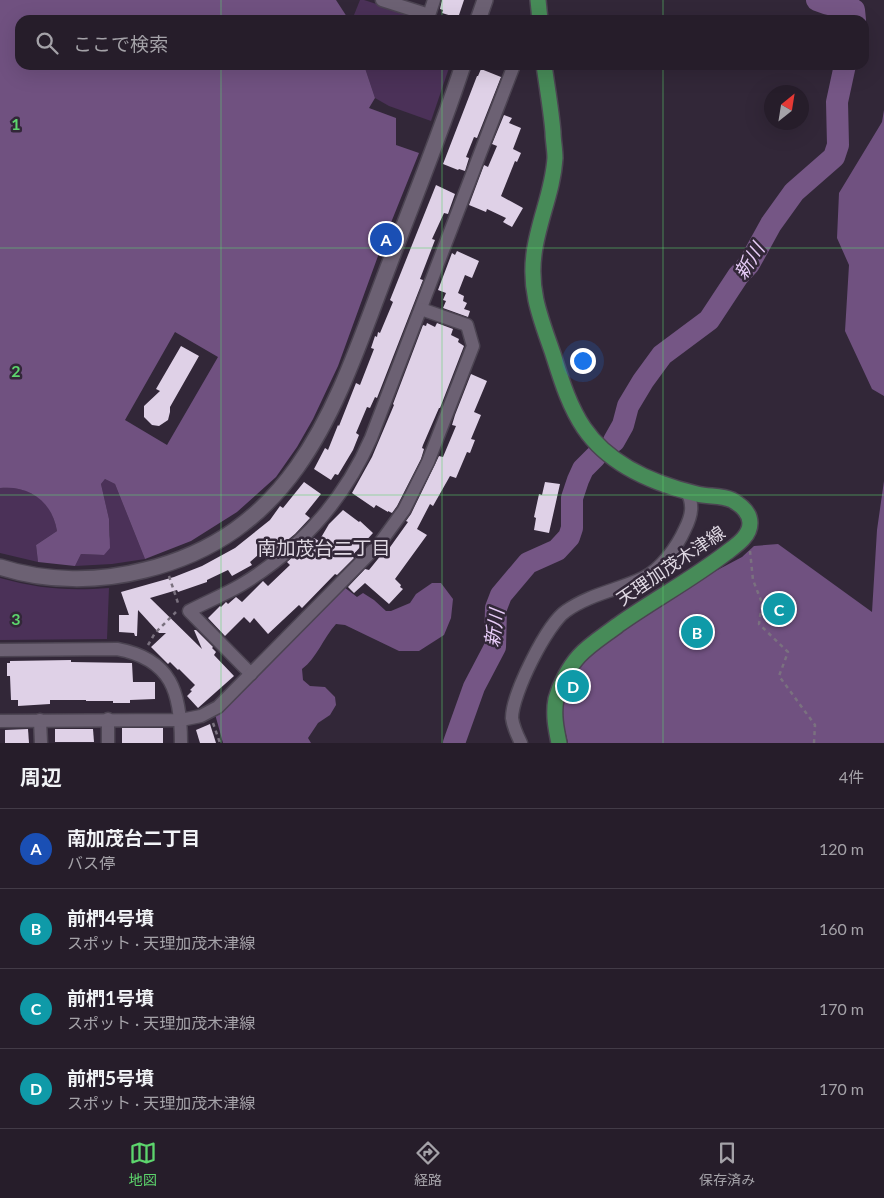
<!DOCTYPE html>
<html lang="ja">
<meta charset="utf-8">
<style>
body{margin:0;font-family:Lato,"Noto Sans JP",sans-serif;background:#322a36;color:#f1f3f6}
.compass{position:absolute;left:764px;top:85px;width:45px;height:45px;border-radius:50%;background:#261d2a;box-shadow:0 5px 20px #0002;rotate:30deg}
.you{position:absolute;left:582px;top:360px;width:18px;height:18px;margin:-12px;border:4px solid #fff;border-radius:50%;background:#1a73e8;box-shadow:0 0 0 8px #1a73e833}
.badge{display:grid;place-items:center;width:32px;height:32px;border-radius:50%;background:#5dd56d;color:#fff;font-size:16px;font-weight:700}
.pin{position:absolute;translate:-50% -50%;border:2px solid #fff;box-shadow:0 1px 5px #0006}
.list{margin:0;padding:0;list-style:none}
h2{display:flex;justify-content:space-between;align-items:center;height:65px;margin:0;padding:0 20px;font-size:21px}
h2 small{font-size:16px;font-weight:400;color:#a4a2a8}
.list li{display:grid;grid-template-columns:32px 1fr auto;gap:15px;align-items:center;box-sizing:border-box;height:80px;padding:0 20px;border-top:1px solid #423b47}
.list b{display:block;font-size:19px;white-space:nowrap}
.list p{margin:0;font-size:16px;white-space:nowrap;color:#a4a2a8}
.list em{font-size:16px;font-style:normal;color:#a4a2a8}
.icon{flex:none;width:28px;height:28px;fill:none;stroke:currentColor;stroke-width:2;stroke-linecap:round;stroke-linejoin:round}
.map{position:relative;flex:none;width:884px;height:743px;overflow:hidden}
.search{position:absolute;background:#261d2a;box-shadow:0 5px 20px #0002;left:15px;right:15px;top:15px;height:55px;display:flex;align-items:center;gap:12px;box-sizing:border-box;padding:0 18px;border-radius:15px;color:#a4a2a8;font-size:19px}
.sheet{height:385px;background:#261d2a}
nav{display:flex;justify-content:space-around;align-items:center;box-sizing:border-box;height:70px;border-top:1px solid #423b47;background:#261d2a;font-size:14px;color:#a4a2a8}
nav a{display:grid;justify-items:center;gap:2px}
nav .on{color:#5dd56d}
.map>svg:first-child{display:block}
.green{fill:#4b3158}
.forest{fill:#705180;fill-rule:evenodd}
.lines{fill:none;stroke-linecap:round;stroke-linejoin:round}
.river{stroke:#755685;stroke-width:22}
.building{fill:#dfd1e7}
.minor-casing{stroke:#4c4452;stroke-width:15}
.tertiary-casing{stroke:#4c4452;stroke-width:18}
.primary-casing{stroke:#4c4452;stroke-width:18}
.path{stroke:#7a717f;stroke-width:2.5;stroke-dasharray:4 4;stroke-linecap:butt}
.minor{stroke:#6c6173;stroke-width:12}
.tertiary{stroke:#6c6173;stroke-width:15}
.primary{stroke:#478b58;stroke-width:15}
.grid{fill:none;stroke:#5dd56d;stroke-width:1;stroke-opacity:0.55}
.labels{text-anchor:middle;stroke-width:5;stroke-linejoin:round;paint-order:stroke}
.street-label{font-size:18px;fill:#dfd8e3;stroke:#322738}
.water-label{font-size:19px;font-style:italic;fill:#e8cdf9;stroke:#322738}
.neighbourhood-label{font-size:19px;fill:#dfd8e3;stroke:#322738}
.grid-label{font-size:16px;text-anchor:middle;font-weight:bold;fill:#5dd56d;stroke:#322738;stroke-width:5;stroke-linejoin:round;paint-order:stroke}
</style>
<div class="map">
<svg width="884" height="743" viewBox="0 0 884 743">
<rect width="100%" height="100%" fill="#322738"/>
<!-- green -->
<g class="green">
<polygon points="360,0 364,0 426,20 352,20"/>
<polygon points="364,65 450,65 431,121 389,106 375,98"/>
<polygon points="105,479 115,484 145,559 112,564 75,566 81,554 104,555 110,536 109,519 101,484"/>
<path d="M0,488c30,-3 52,13 57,43l-21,14 2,17 -38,-9z"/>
<path d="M0,578c41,11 67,13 109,10l-2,51 -107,1z"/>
</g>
<!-- forest -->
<g class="forest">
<path d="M0,0h336l13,20h-329v45h344l11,33 -6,10 27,10v27l23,8 -37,92 -44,121 -25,53 -16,28 -21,30 -39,35 -46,29 -46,18 -30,-75 -10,-5 -4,5 8,35 1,29 -6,7 -23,-1 -6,12 -37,-4 -2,-17 21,-14c-5,-30 -28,-46 -57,-43zM175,332l43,25 -51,88 -42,-25z"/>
<polygon points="884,110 884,396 872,389 845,331 849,265 837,238 839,193 882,122"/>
<polygon points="884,481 884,743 568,743 563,722 563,706 568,686 583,663 605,643 708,575 742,557 754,546 778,544 872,612 877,530"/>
<path d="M432,583h9l12,16 -2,19 -7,17 -25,16h-20l-54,-26 -9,-1c-13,14 -19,34 -34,45l1,11 7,6 15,1 10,10 1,8 -6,10 -12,8 -10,15 3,5h-88l-8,-29 129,-127 13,10 6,-4 11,7 12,11h5l19,-8 6,-9z"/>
</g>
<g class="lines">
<!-- river -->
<g class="river">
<path d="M817,0c5,2 11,4 16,5 8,1 14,1 21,5l1,10"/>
<polyline points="614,441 623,425 628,406 643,381 662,355 709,320 738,276 749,264 771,224 794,192 834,157 838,145 837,102 845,65"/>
<polyline points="454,743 474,687 495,647 496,608 501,595 528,563 557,550 569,537 572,528 572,498 578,480 583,469 595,457"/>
</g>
</g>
<!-- building -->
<g class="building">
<polygon points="442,0 464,0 458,18 442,13 443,10 440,9"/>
<polygon points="481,69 501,77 477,138 474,137 466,157 469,158 465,171 459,169 458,170 443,164 477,76 478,76"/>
<polygon points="504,115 512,118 509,123 521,128 513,149 521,153 517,162 515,161 501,196 523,208 512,227 503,222 506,218 487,209 486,212 469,205 484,165 488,167 497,146 492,144"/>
<polygon points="436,185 455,194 450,208 448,214 444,213 432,239 435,240 420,279 423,280 377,398 375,397 370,408 367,407 356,433 359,435 353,450 338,475 335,474 331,480 314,469 325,448 328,450 338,425 339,426 356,383 360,385 374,349 371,348 375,336 377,337 378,332 380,333 393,302 390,300"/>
<polygon points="457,251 479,261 472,278 465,275 458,293 464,296 463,301 467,303 464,309 470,311 468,317 443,308 446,301 443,300 446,293 438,290 452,253 455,255"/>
<polygon points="427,323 435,327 437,323 453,329 451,335 459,339 458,342 464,346 440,408 439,408 423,445 422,448 424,449 421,459 397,506 392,513 388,511 388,512 376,505 374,508 352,493 372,457 394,405 393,404 423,325 426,326"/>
<polygon points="181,346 199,356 170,407 170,412 168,420 159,426 152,425 144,417 144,406 160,391 156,389"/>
<polygon points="471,374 487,381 474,412 481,415 471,439 475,440 470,453 467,452 456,478 450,476 433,506 430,504 417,529 427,535 395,579 401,585 400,587 403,589 389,604 365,583 354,593 348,587 365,569 369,570 386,549 388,550 408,522 406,521 411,514 439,456 443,457 456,426 452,425 455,415"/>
<polygon points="304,482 321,494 305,514 310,518 295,534 269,555 265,549 250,562 252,565 232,576 228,570 207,580 207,582 178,592 177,590 150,598 202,649 194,630 196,630 213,647 212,648 216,652 214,655 234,676 198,708 187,696 192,691 190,690 195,685 179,669 178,670 170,662 168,664 151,647 166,633 159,633 138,610 137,636 135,636 134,633 119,632 119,615 129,615 121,592 174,577 202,566 235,548 270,520 280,506 283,508"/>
<polygon points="545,482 560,484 549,533 534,530 536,518 534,517 539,494 542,495"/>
<polygon points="343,510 359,522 360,521 373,533 352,556 354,558 337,575 335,574 302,608 299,605 268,634 254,618 250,623 244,617 225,636 208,618 220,606 221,607 226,602 228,604 236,597 242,602 263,581 268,586 290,565 287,562 314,538 319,541 329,524"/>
<polygon points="71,660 71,662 132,663 133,682 155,682 155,699 130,700 130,703 113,703 113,701 86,701 86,700 50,700 50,704 18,706 18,700 11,700 10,676 7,676 7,663 10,663 10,661"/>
<polygon points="210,724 216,743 200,743 196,730"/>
<rect x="122" y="728" width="41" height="15"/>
<polygon points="28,729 29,743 5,743 5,730"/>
<polygon points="55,729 93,729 94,742 55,742"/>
</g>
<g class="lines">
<defs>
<g id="minor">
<polyline points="382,0 429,15 434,0"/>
<path d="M0,650l117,-1c55,10 64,44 64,94"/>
<path d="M251,674l-62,-63c17,-9 35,-16 52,-26 58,-35 103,-85 130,-147l143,-373"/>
<polyline points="108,719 108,743"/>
<polyline points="40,720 41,743"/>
<polyline points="0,721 181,720 201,716 218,707 380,543 404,510 428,462 473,346 467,325 421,309"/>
<path d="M521,743c-4,-8 -8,-17 -9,-25 0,-24 35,-94 54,-107 24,-17 52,-21 77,-33 18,-9 34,-31 42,-49 7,-14 9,-25 1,-39"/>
</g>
<g id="tertiary">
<polyline points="478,20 485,0"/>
<path d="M0,567c46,15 99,15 145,3 157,-39 193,-172 244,-305 25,-67 52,-132 74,-200"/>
</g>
<g id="primary">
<polyline points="538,0 540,20"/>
<path d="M544,65c3,22 7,44 9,67 0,8 2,17 2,26 -2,34 -17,63 -21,96 -5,38 7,65 19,100 8,25 16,52 31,74 25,37 71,56 113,66 12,3 24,1 35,6 9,5 18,12 18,23 0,14 -15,23 -24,30 -35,27 -73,47 -108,72 -13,10 -28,19 -39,31 -10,11 -19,28 -23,43 -3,15 0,30 3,44"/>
</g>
</defs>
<!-- minor casing -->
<use href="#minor" class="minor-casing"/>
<!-- tertiary casing -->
<use href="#tertiary" class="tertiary-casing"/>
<!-- primary casing -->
<use href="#primary" class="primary-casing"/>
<!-- path -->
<g class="path">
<polyline points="750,551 753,580 762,603 759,624 788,652 779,676 815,725 814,743"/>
<polyline points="169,576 179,606"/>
<polyline points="148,645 155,633 176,612"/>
<polyline points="213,723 220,743"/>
</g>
<!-- minor -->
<use href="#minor" class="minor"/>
<!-- tertiary -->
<use href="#tertiary" class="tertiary"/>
<!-- primary -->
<use href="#primary" class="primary"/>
</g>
<!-- grid -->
<path class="grid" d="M221,0v20M442,0v20M663,0v20M221,65v678M442,65v678M663,65v678M0,248h884M0,495h884"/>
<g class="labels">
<!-- street labels -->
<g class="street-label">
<text transform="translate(671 566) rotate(-34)" y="6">天理加茂木津線</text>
</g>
<!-- water labels -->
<g class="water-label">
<text transform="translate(749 261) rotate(-58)" y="7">新川</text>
<text transform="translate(494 628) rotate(-82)" y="7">新川</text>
</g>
<!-- neighbourhood labels -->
<g class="neighbourhood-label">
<text x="324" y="555">南加茂台二丁目</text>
</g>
</g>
<g class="grid-label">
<text x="16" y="130">1</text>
<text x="16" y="377">2</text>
<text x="16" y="625">3</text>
</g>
</svg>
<svg class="compass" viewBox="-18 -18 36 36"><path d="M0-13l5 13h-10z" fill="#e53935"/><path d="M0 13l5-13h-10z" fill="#a4a2a8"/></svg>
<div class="you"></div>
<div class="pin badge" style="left:386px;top:239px;background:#1a4fb4">A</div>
<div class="pin badge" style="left:697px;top:632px;background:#0f9aa8">B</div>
<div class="pin badge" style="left:779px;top:609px;background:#0f9aa8">C</div>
<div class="pin badge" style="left:573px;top:686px;background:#0f9aa8">D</div>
<div class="search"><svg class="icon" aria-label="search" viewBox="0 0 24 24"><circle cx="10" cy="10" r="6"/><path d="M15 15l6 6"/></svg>ここで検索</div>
</div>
<section class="sheet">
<h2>周辺<small>4件</small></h2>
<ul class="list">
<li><span class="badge" style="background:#1a4fb4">A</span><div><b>南加茂台二丁目</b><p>バス停</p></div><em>120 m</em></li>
<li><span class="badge" style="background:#0f9aa8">B</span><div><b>前椚4号墳</b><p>スポット · 天理加茂木津線</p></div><em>160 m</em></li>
<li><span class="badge" style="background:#0f9aa8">C</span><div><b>前椚1号墳</b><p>スポット · 天理加茂木津線</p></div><em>170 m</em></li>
<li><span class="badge" style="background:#0f9aa8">D</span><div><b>前椚5号墳</b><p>スポット · 天理加茂木津線</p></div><em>170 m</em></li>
</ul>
</section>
<nav>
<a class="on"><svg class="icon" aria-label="map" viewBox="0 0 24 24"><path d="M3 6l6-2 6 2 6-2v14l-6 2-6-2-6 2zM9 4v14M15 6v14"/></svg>地図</a>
<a><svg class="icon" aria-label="directions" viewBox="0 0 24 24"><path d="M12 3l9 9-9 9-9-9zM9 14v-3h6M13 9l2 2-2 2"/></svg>経路</a>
<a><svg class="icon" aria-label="saved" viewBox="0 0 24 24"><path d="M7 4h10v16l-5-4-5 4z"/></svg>保存済み</a>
</nav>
